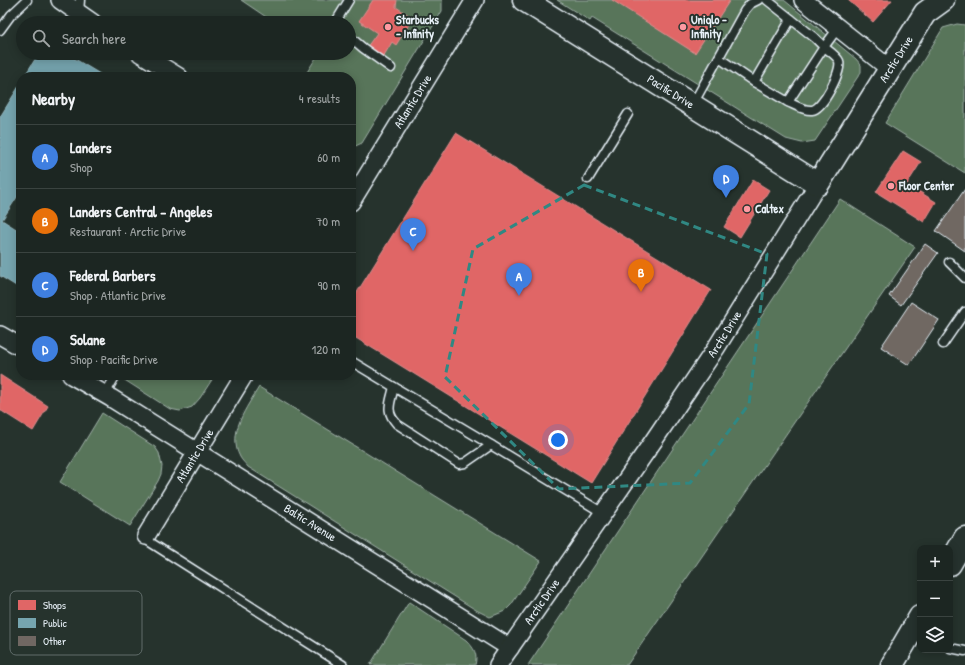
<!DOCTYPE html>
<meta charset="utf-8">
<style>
body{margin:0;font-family:"Patrick Hand",sans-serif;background:#252e2a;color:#f1f3f6}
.controls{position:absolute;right:12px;bottom:12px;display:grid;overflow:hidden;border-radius:8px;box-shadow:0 2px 10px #0003}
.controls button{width:36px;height:36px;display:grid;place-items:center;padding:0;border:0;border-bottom:1px solid #3a4340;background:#1c2622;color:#f1f3f6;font:20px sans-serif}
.you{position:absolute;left:558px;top:440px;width:14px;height:14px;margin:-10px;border:3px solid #fff;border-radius:50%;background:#1a73e8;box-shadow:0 0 0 6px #1a73e833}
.badge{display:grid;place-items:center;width:26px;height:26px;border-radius:50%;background:#8bbbb9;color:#fff;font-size:13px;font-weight:700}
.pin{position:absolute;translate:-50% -33px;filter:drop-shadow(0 1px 2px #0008)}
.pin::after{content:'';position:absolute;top:21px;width:14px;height:12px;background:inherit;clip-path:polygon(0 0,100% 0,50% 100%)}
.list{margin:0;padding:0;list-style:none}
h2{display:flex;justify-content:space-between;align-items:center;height:52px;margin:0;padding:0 16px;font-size:17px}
h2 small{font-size:13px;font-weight:400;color:#a0a5a5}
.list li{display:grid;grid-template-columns:26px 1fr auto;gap:12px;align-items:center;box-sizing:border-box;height:64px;padding:0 16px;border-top:1px solid #3a4340}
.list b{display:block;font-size:15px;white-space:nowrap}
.list p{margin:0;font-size:13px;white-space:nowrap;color:#a0a5a5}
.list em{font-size:13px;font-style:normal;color:#a0a5a5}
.icon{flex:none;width:22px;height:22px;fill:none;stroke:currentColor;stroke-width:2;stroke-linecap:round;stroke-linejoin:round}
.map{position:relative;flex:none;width:965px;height:665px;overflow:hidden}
.search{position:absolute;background:#1c2622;box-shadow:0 2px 10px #0003;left:16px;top:16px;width:340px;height:44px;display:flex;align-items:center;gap:10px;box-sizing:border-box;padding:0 14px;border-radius:22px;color:#a0a5a5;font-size:15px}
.panel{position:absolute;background:#1c2622;box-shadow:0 2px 10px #0003;left:16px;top:72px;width:340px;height:308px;border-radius:16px}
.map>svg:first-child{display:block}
.green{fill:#59745a;stroke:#a0b2a9}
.shops{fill:#e06666;stroke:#e29092}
.public{fill:#76a5af;stroke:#98bcc5}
.building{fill:#706762;stroke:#e8f1f8}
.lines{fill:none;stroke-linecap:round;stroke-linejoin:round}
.lane-casing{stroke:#e8f1f8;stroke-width:11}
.street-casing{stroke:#e8f1f8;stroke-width:20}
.secondary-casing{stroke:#e8f1f8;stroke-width:25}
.lane{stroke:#26332d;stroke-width:8}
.street{stroke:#26332d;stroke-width:17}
.secondary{stroke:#26332d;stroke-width:22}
.marked{fill:none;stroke:#308883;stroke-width:3;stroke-dasharray:8 5;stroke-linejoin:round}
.poi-dot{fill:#ff9aa2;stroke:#26332d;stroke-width:1.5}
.labels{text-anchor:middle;stroke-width:4;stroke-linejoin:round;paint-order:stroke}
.poi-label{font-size:12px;font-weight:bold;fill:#e8f1f8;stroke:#26332d;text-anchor:start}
.street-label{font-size:12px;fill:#e8f1f8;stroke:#26332d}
.key{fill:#26332d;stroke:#606c6a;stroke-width:1}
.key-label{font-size:11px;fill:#e8f1f8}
</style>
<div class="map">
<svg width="965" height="665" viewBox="0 0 965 665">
<rect width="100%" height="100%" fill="#26332d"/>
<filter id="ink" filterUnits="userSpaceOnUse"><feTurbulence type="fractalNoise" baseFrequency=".025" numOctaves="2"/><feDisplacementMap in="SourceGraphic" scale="8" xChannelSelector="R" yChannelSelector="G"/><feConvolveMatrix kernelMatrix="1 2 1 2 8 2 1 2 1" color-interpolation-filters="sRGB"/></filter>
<g filter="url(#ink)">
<!-- green -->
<g class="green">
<polygon points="241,0 442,0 442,11 362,143 351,148 351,77 304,77 319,53 349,53 349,23 275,23"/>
<polygon points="557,0 784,0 856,59 861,65 861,72 815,141 802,143 786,139 592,18 590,21"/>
<polygon points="957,24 965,25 965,173 885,123 943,28"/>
<polygon points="840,199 915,247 627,665 528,665"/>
<polygon points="125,375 215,375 200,398 192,407 180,411 170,409 123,379"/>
<path d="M259,387l282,174 -30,44 -6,6 -15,6 -14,-7 -228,-143c-2,-3 -6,-6 -8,-10 -13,-24 7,-50 19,-70z"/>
<polygon points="102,413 155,447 159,453 162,466 161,474 158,481 130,526 60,482"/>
<path d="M409,602l57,38c8,8 12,14 9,25h-105z"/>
</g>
<!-- shops -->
<g class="shops">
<polygon points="373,0 397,0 396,7 413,18 396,45 392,42 383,57 367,47 377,33 359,21"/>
<polygon points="612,0 730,0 695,53"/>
<polygon points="848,0 892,0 873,22"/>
<polygon points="456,133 711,290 591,483 351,335 351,302"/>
<polygon points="903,151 921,162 907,184 936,202 924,222 876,192"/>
<polygon points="753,180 769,190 740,237 724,227"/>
<polygon points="0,375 48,406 33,431 0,410"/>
</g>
<!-- public -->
<g class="public">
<polygon points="39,53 65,53 105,77 24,77"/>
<polygon points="21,83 21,191 2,220 21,232 21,289 0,276 0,117"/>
</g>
<!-- building -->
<g class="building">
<polygon points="965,189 965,251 936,231"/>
<polygon points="925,244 938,253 901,305 889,296"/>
<polygon points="911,302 939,320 909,365 881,347"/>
</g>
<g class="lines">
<defs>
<g id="lane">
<polyline points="79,12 80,0"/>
<polyline points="338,23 338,18 349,0"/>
<polyline points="0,30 11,15 27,0"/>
<polyline points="349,36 363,48 391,68"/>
<polyline points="719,58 754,82 788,102 824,47 815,38 767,0"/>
<polyline points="754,82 791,19"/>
<path d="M788,102c7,3 16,9 24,8 11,-1 30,-39 27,-49 -2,-5 -11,-11 -15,-14l14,-19"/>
<polyline points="693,104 745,10 750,4 758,0"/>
<polyline points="588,179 628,114"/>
<polyline points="949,262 965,278"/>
<polyline points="943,344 965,312"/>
<path d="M351,361l43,26c-4,17 -9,24 3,37l62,40 6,-1 26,-18 112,68"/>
<polyline points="394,387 491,445"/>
<polyline points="105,394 116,375"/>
<polyline points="145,539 343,665"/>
<polyline points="950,648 965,651"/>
</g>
<g id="street">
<polyline points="60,0 93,23"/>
<polyline points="803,0 890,69"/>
<polyline points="140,53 179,77"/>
<path id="s1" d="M351,202l124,-202"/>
<polyline points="0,335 21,347"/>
<path id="s2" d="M71,375l40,23 399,250"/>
<path id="s3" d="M146,536l98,-161"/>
<path id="s4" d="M498,665l156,-225 62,-92 102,-164"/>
</g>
<g id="secondary">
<path id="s5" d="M524,0l294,184 107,-171 18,-13"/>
<polyline points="950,564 965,538"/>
<polyline points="892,665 920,617"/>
</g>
</defs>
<!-- lane casing -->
<use href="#lane" class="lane-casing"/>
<!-- street casing -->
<use href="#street" class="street-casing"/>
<!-- secondary casing -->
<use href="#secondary" class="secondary-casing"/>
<!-- lane -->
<use href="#lane" class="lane"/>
<!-- street -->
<use href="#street" class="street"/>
<!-- secondary -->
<use href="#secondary" class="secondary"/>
</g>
</g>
<!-- marked area -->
<path class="marked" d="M584,185l183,69 -18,150 -59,79 -131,6 -114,-112 28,-128z"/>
<!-- markers -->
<g class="poi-dot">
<circle cx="388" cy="27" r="4"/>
<circle cx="683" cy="27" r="4"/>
<circle cx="891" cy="186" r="4"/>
<circle cx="747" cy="209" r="4"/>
</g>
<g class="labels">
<!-- poi labels -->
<g class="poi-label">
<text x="396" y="24">Starbucks<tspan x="396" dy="14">- Infinity</tspan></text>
<text x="691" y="24">Uniqlo -<tspan x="691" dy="14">Infinity</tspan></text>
<text x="899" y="190">Floor Center</text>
<text x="755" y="213">Caltex</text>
</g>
<!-- street labels -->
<g class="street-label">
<text dy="4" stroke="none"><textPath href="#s5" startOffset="494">Arctic Drive</textPath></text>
<text dy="4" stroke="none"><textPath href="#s5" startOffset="173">Pacific Drive</textPath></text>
<text dy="4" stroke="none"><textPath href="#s1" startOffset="118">Atlantic Drive</textPath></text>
<text dy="4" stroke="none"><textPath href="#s4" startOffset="401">Arctic Drive</textPath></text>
<text dy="4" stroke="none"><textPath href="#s3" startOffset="94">Atlantic Drive</textPath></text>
<text dy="4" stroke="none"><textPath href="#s2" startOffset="281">Baltic Avenue</textPath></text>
<text dy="4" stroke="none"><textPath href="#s4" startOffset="77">Arctic Drive</textPath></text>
</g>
</g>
<!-- legend -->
<rect x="10" y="591" width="132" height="64" rx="6" class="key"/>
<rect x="18" y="600" width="18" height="10" fill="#e06666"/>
<rect x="18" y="618" width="18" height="10" fill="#76a5af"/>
<rect x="18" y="636" width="18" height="10" fill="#706762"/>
<g class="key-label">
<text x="43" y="609">Shops</text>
<text x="43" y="627">Public</text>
<text x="43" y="645">Other</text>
</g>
</svg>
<div class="controls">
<button>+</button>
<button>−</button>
<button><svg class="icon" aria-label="layers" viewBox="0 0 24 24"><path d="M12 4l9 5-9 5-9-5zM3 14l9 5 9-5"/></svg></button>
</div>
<div class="you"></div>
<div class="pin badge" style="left:519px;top:296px;background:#3f7fe0">A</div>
<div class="pin badge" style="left:641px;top:292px;background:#e8710a">B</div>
<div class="pin badge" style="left:413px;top:251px;background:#3f7fe0">C</div>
<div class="pin badge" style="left:726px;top:198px;background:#3f7fe0">D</div>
<div class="search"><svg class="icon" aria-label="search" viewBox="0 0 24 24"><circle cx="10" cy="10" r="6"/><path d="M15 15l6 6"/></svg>Search here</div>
<section class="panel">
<h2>Nearby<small>4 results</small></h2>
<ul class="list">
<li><span class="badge" style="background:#3f7fe0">A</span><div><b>Landers</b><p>Shop</p></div><em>60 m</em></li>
<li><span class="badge" style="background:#e8710a">B</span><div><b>Landers Central - Angeles</b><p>Restaurant · Arctic Drive</p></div><em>70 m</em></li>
<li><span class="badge" style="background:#3f7fe0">C</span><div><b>Federal Barbers</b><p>Shop · Atlantic Drive</p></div><em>90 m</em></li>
<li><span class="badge" style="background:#3f7fe0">D</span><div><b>Solane</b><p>Shop · Pacific Drive</p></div><em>120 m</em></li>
</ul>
</section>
</div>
